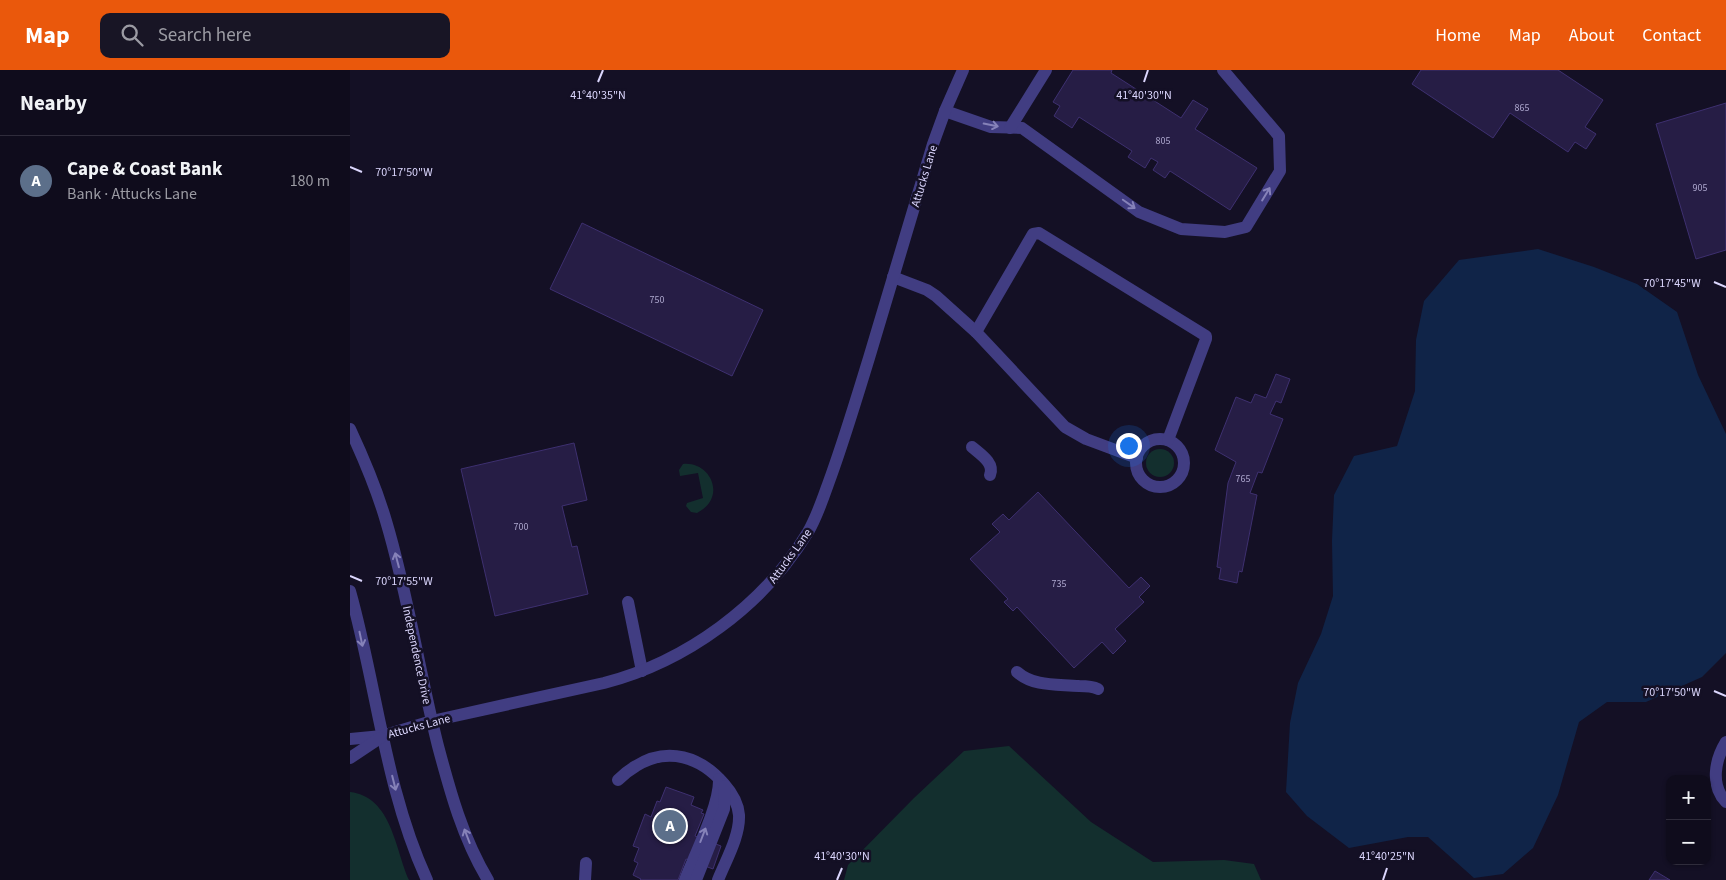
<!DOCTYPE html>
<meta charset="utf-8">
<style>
body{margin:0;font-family:"Source Sans 3",sans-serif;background:#181525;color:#f1f3f6}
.controls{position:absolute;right:15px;bottom:15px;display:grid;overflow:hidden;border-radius:10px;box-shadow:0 1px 4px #0004}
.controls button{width:45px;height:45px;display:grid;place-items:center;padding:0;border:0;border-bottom:1px solid #2f2c3b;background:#0f0c1c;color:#f1f3f6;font:25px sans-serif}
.you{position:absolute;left:778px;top:375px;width:18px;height:18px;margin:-12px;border:4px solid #fff;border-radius:50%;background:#1a73e8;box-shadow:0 0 0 8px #1a73e833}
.badge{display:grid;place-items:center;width:32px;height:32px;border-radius:50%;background:#ea580c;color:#fff;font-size:16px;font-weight:700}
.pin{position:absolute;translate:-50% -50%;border:2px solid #fff;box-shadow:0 1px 5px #0006}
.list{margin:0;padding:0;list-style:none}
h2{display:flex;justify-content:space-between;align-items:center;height:65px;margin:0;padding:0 20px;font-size:21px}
h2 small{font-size:16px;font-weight:400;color:#9b9ba3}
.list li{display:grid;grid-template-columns:32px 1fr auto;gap:15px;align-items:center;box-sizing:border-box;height:90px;padding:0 20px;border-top:1px solid #2f2c3b}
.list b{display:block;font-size:19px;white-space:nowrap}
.list p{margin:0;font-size:16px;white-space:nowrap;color:#9b9ba3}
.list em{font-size:16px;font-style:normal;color:#9b9ba3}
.icon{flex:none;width:28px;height:28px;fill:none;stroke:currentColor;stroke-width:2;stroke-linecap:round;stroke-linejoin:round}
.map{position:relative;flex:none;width:1376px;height:810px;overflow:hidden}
header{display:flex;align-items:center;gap:30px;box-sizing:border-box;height:70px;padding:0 25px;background:#ea580c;color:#fff}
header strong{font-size:24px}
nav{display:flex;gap:28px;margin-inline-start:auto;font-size:18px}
.search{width:350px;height:45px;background:#181525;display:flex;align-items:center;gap:12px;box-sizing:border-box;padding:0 18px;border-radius:10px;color:#9b9ba3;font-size:19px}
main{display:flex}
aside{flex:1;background:#0f0c1c}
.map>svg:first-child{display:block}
.green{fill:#132f2e}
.water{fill:#102448}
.building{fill:#261d45;stroke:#3e3070}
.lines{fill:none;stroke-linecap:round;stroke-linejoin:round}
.minor{stroke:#413d82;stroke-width:12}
.oneway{stroke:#8682b9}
.ticks{fill:none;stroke:#dbd6fd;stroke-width:2}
.labels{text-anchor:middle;stroke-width:5;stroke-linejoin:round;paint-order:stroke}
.number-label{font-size:10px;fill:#aea8cf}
.street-label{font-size:12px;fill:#dbd6fd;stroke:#141025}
.ticks-label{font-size:12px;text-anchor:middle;fill:#dbd6fd;stroke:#141025;stroke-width:5;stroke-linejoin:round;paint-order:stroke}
</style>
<header>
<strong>Map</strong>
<div class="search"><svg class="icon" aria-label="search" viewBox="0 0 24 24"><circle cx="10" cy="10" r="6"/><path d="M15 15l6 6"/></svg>Search here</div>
<nav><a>Home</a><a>Map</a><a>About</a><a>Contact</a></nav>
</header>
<main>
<aside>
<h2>Nearby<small></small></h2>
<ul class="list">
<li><span class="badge" style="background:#5c6f8a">A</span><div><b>Cape &amp; Coast Bank</b><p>Bank · Attucks Lane</p></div><em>180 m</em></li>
</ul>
</aside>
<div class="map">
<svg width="1376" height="810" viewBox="0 0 1376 810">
<rect width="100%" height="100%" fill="#141025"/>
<!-- green -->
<g class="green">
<circle cx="810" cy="393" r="14"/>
<path d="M333,394c27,-3 45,33 14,49l-6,-1 -5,-6 1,-3 16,-5 -5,-25 -18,3 -1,-6z"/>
<polygon points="659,676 741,752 803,792 874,790 904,794 911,810 494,810 498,795 564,728 614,681"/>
<path d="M0,722c42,5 45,57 59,88h-59z"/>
</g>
<!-- water -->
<polygon class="water" points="1188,179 1244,197 1287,214 1327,242 1348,305 1376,364 1376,583 1352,607 1296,632 1257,632 1229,652 1208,725 1183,778 1153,804 1124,808 1078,767 1058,767 999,778 957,746 936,722 940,653 948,613 971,564 983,526 982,471 984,425 1004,386 1047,376 1065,321 1066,270 1074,231 1109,190"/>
<!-- building -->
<g class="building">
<polygon points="723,0 762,0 761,3 831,48 843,30 858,39 845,59 907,98 880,140 820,101 815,108 803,100 808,92 801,88 795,98 778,87 782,81 729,47 722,58 704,46 710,36 703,32"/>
<polygon points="1071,0 1208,0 1253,30 1235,57 1246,64 1236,79 1225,72 1218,82 1160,43 1143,68 1062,14"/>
<polygon points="1376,33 1376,180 1346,189 1306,54"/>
<polygon points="232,153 413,240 382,306 200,219"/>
<polygon points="926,304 940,309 931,333 926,331 920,344 933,349 912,403 908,402 900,423 907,425 892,502 889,501 887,513 869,509 871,498 867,497 878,413 886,392 865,380 886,327 901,333 905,324 916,328"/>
<polygon points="224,373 237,430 212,436 222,477 227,476 238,524 145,546 111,399"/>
<polygon points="688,422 779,518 791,507 800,516 789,527 794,532 765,559 776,571 763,584 752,572 724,598 667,537 663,541 654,532 658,529 620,489 650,462 642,454 653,444 659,450"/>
<polygon points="316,717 344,727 341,735 353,740 351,743 354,744 345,766 371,776 363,799 336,789 328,810 290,810 291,809 283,805 288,793 284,791 289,778 283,776 295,744 301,747 307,731 310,732"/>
<polygon points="1305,801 1320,810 1299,810"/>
</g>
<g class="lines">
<!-- minor -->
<g class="minor">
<polyline points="595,41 641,57 672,58 789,142 831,159 875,162 896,157 930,101 929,66 873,0"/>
<polyline points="660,58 696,0"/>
<polyline points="543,207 577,220 586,226 626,262"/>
<path d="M0,359c14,30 27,61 36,92 22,73 33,150 52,225 12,45 25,93 50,134"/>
<circle cx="810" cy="393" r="24"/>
<path d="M622,377c8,7 23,16 18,28"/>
<polyline points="787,388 736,369 715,357 626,262 683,164 689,163 856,266 856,269 818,370"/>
<path d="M0,521c27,96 35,198 77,289"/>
<polyline points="278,532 292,601"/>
<path d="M667,602c17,15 40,12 62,14 6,0 13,0 19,3"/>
<path d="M0,669l32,-3 50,-15 172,-38c82,-21 160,-78 204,-151 10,-17 16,-37 23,-56 14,-39 26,-79 38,-118 21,-72 43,-143 64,-214l12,-33 18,-41"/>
<path d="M1376,672c-11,18 -16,43 0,60"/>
<polyline points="0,688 30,668"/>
<path d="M268,710c6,-6 11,-10 18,-14 32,-20 65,-9 88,18 8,9 14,19 15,31 1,21 -13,45 -21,65"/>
<polyline points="235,810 236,793"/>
<path d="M335,810c10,-26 35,-75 34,-101"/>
<polyline points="346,810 374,739 375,716"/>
</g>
</g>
<!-- one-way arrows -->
<defs><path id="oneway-shaft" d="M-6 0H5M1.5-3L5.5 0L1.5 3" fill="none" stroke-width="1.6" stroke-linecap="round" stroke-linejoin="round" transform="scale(1.25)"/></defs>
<g class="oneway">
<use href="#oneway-shaft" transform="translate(641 55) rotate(11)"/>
<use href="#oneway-shaft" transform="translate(916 124) rotate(-59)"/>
<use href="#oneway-shaft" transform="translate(779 134) rotate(35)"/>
<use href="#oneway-shaft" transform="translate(47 490) rotate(-105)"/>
<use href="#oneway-shaft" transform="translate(11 569) rotate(78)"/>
<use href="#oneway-shaft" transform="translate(44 713) rotate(76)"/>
<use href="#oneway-shaft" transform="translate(353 765) rotate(-69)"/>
<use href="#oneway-shaft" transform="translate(117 766) rotate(-111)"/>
</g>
<!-- ticks -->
<path class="ticks" d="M248,12l5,-12M794,12l4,-12M0,97l12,5M1364,212l12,5M0,506l12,5M1364,621l12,5M487,810l5,-12M1033,810l4,-12"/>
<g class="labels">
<!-- number labels -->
<g class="number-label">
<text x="1172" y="41">865</text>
<text x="813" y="74">805</text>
<text x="1350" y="121">905</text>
<text x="307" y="233">750</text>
<text x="893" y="412">765</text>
<text x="171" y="460">700</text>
<text x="709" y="517">735</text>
</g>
<!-- street labels -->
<g class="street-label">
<text transform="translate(574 106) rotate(-73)" y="4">Attucks Lane</text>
<text transform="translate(440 486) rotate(-54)" y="4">Attucks Lane</text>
<text transform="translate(67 585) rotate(78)" y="4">Independence Drive</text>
<text transform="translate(69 656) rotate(-15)" y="4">Attucks Lane</text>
</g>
</g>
<g class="ticks-label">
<text x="248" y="29">41°40'35"N</text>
<text x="794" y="29">41°40'30"N</text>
<text x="54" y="106">70°17'50"W</text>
<text x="1322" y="217">70°17'45"W</text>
<text x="54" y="515">70°17'55"W</text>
<text x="1322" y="626">70°17'50"W</text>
<text x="492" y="790">41°40'30"N</text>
<text x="1037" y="790">41°40'25"N</text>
</g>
</svg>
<div class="controls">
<button>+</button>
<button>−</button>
</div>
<div class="you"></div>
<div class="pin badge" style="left:320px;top:756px;background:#5c6f8a">A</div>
</div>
</main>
